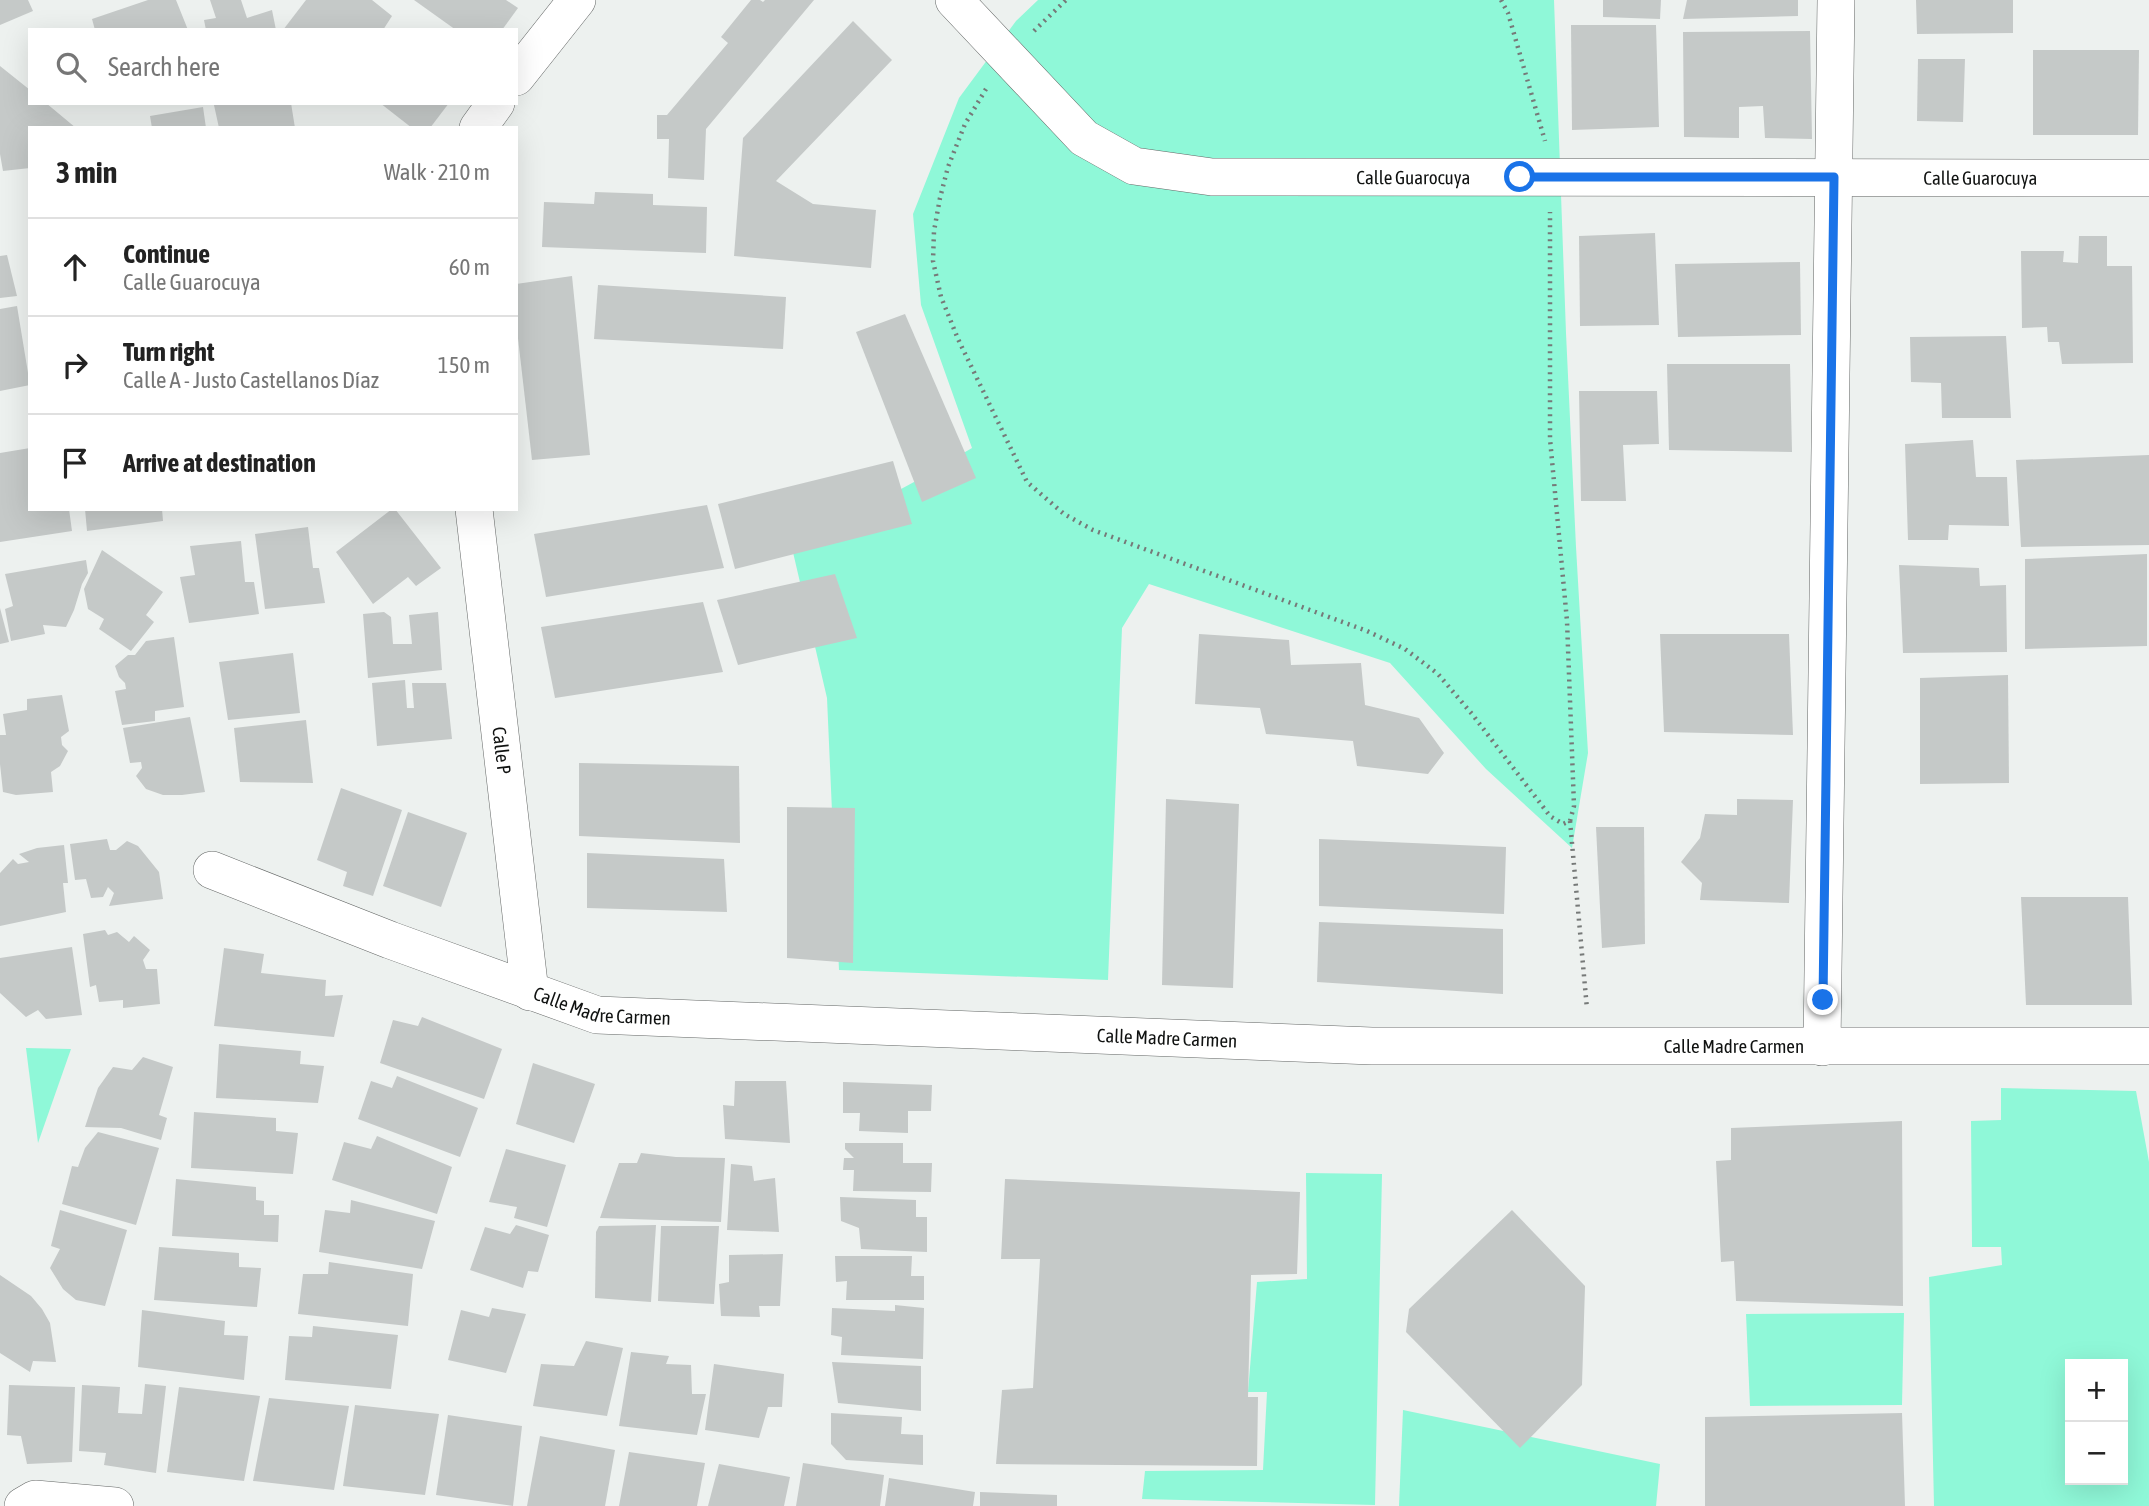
<!DOCTYPE html>
<meta charset="utf-8">
<style>
body{margin:0;font-family:"Asap Condensed",sans-serif;background:#f6f6f6;color:#222}
.controls{position:absolute;right:21px;bottom:21px;display:grid;overflow:hidden;border-radius:0px;box-shadow:0 7px 28px #0002}
.controls button{width:63px;height:63px;display:grid;place-items:center;padding:0;border:0;border-bottom:2px solid #e0e0e0;background:#fff;color:#222;font:35px sans-serif}
.stop{position:absolute;width:21px;height:21px;margin:-16px;border:5px solid #1a73e8;border-radius:50%;background:#fff}
.stop.end{background:#1a73e8;border-color:#fff;box-shadow:0 2px 7px #0008}
.list{margin:0;padding:0;list-style:none}
h2{display:flex;justify-content:space-between;align-items:center;height:91px;margin:0;padding:0 28px;font-size:30px}
h2 small{font-size:23px;font-weight:400;color:#767676}
.list li{display:grid;grid-template-columns:46px 1fr auto;gap:21px;align-items:center;box-sizing:border-box;height:98px;padding:0 28px;border-top:2px solid #e0e0e0}
.list b{display:block;font-size:26px;white-space:nowrap}
.list p{margin:0;font-size:23px;white-space:nowrap;color:#767676}
.list em{font-size:23px;font-style:normal;color:#767676}
.icon{flex:none;width:38px;height:38px;fill:none;stroke:currentColor;stroke-width:2;stroke-linecap:round;stroke-linejoin:round}
.map{position:relative;flex:none;width:2149px;height:1506px;overflow:hidden}
.search{position:absolute;background:#fff;box-shadow:0 7px 28px #0002;left:28px;top:28px;width:490px;height:77px;display:flex;align-items:center;gap:18px;box-sizing:border-box;padding:0 24px;border-radius:0px;color:#767676;font-size:26px}
.panel{position:absolute;background:#fff;box-shadow:0 7px 28px #0002;left:28px;top:126px;width:490px;height:385px;border-radius:0px}
.map>svg:first-child{display:block}
.green{fill:#8ff8d8;fill-rule:evenodd}
.building{fill:#c5c9c8}
.lines{fill:none;stroke-linecap:round;stroke-linejoin:round}
.minor-casing{stroke:#646766;stroke-width:38}
.path{stroke:#767978;stroke-width:4.5;stroke-dasharray:2 5;stroke-linecap:butt}
.minor{stroke:#fff;stroke-width:37}
.route{stroke:#1a73e8;stroke-width:9}
.labels{text-anchor:middle;stroke-width:5;stroke-linejoin:round;paint-order:stroke}
.street-label{font-size:19px;fill:#101211;stroke:#fff}
</style>
<div class="map">
<svg width="2149" height="1506" viewBox="0 0 2149 1506">
<rect width="100%" height="100%" fill="#edf1ef"/>
<!-- green -->
<g class="green">
<polygon points="1038,0 1554,0 1566,333 1576,547 1588,753 1572,848 1486,769 1390,663 1149,584 1122,628 1108,980 839,970 827,698 792,548 914,482 972,448 921,305 913,214 959,98 1016,21"/>
<polygon points="26,1048 71,1049 38,1143"/>
<path d="M2001,1088l135,3 13,71v344h-215l-5,-229 73,-12 -1,-18h-29l-1,-126 30,-1zM2070,1364h53v116h-53z"/>
<polygon points="1306,1173 1382,1174 1375,1505 1142,1499 1145,1471 1263,1470 1267,1392 1248,1392 1257,1282 1307,1279"/>
<polygon points="1904,1313 1902,1405 1750,1406 1746,1314"/>
<polygon points="1403,1410 1660,1464 1656,1506 1399,1506"/>
</g>
<!-- building -->
<g class="building">
<polygon points="0,0 28,0 33,11 0,25"/>
<polygon points="148,0 176,0 188,30 95,30 92,19"/>
<polygon points="210,0 241,0 247,18 272,10 276,30 206,30 204,20 216,18"/>
<polygon points="306,0 372,0 392,16 383,30 283,30"/>
<polygon points="414,0 506,0 518,8 502,30 456,30"/>
<polygon points="751,0 760,0 763,2 765,0 814,0 706,129 704,180 668,178 669,139 657,139 657,115 667,115 728,43 721,37"/>
<polygon points="1603,0 1661,0 1660,19 1603,17"/>
<polygon points="1687,0 1798,0 1798,16 1683,19"/>
<polygon points="1916,0 2013,0 2013,33 1917,34"/>
<polygon points="853,21 892,60 776,181 813,204 876,210 871,268 734,256 743,138"/>
<polygon points="1571,25 1656,25 1659,127 1572,130"/>
<polygon points="1810,31 1812,139 1765,138 1763,106 1739,107 1739,138 1684,137 1683,32"/>
<polygon points="2033,50 2139,50 2138,135 2033,135"/>
<polygon points="1918,59 1965,59 1963,122 1917,121"/>
<polygon points="0,66 30,90 30,103 46,103 76,128 30,128 30,168 3,171 0,154"/>
<polygon points="225,103 291,103 295,128 219,128 214,105"/>
<polygon points="380,103 449,103 430,128 412,128"/>
<polygon points="203,107 206,128 152,128 150,116"/>
<polygon points="595,192 653,194 653,205 707,207 706,253 542,247 544,202 594,204"/>
<polygon points="1655,233 1659,325 1580,326 1579,236"/>
<polygon points="2079,236 2107,236 2107,266 2132,266 2133,363 2062,364 2059,342 2048,342 2047,327 2022,328 2021,251 2064,251 2063,262 2078,263"/>
<polygon points="7,255 17,296 0,298 0,256"/>
<polygon points="1800,262 1801,335 1678,337 1675,264"/>
<polygon points="572,276 590,455 532,460 516,321 516,284"/>
<polygon points="598,285 786,297 783,349 594,339"/>
<polygon points="17,306 30,385 0,391 0,309"/>
<polygon points="905,314 976,478 922,502 856,332"/>
<polygon points="2006,336 2011,418 1942,418 1941,383 1911,382 1910,337"/>
<polygon points="1667,364 1790,364 1792,452 1669,450"/>
<polygon points="1579,391 1657,391 1659,444 1623,445 1626,501 1581,501"/>
<polygon points="1973,440 1976,477 2007,477 2009,526 1949,525 1948,540 1908,540 1905,444"/>
<polygon points="30,448 30,509 69,509 72,531 0,542 0,453"/>
<polygon points="2149,455 2149,545 2021,547 2016,460"/>
<polygon points="893,461 912,524 735,569 718,504"/>
<polygon points="707,505 724,568 546,597 534,534"/>
<polygon points="85,509 162,509 163,521 87,531"/>
<polygon points="392,509 395,509 441,568 416,586 408,577 373,604 336,552"/>
<polygon points="308,527 313,568 319,568 325,603 265,609 255,534"/>
<polygon points="241,541 245,582 254,582 259,614 189,623 180,577 195,575 190,546"/>
<polygon points="102,550 163,592 146,615 154,622 131,651 99,629 104,619 88,609 84,589"/>
<polygon points="2147,554 2147,646 2025,649 2025,559"/>
<polygon points="86,560 88,573 82,584 74,610 66,627 43,625 45,634 11,641 5,609 13,606 5,574"/>
<polygon points="1899,565 1979,568 1980,586 2006,585 2007,652 1903,653"/>
<polygon points="835,574 857,638 738,665 717,600"/>
<polygon points="703,602 723,672 555,698 541,627"/>
<polygon points="0,608 9,642 0,644"/>
<polygon points="384,612 391,617 393,644 412,644 409,615 438,612 442,670 368,678 363,614"/>
<polygon points="1199,634 1289,640 1291,665 1361,663 1365,705 1419,718 1444,753 1428,774 1357,766 1353,741 1266,734 1260,708 1195,704"/>
<polygon points="1660,634 1789,634 1793,735 1664,732"/>
<polygon points="174,637 184,707 155,711 155,721 122,725 115,691 126,689 125,683 119,677 115,666 128,655 135,655 146,641"/>
<polygon points="293,653 300,713 228,720 219,662"/>
<polygon points="2008,675 2009,783 1920,784 1920,678"/>
<polygon points="405,680 407,708 414,708 412,683 446,683 452,739 377,746 372,683"/>
<polygon points="62,695 69,731 61,737 62,745 68,751 60,766 51,772 53,792 16,795 3,792 0,764 0,735 6,735 3,714 27,710 27,699"/>
<polygon points="190,717 205,792 182,795 163,795 146,789 136,776 142,768 141,762 130,763 123,728"/>
<polygon points="306,720 313,783 240,782 234,728"/>
<polygon points="579,763 739,766 740,843 579,836"/>
<polygon points="341,788 402,810 373,896 343,886 347,872 317,860"/>
<polygon points="1166,799 1239,804 1233,988 1162,985"/>
<polygon points="1737,799 1793,800 1789,903 1700,900 1702,883 1681,862 1700,838 1705,814 1737,815"/>
<polygon points="787,807 855,808 853,963 787,958"/>
<polygon points="408,812 467,833 441,907 383,886"/>
<polygon points="1596,827 1644,827 1645,944 1602,948"/>
<polygon points="107,839 110,850 116,850 127,841 138,846 159,872 163,899 109,906 114,893 108,887 103,897 91,898 86,879 75,880 70,844"/>
<polygon points="1319,839 1506,847 1504,914 1319,906"/>
<polygon points="64,845 68,883 63,883 66,912 0,926 0,873 13,859 18,864 29,862 19,854 37,848"/>
<polygon points="587,853 724,859 727,912 587,908"/>
<polygon points="2021,897 2128,897 2132,1005 2026,1005"/>
<polygon points="1319,922 1503,929 1503,994 1317,982"/>
<polygon points="105,930 108,935 117,932 129,942 134,936 150,950 143,960 146,969 157,969 160,1004 123,1008 123,1000 99,1002 96,985 90,987 83,934"/>
<polygon points="72,947 82,1015 46,1019 38,1010 26,1017 0,993 0,958"/>
<polygon points="224,948 264,954 261,973 326,980 325,996 343,995 334,1037 214,1026"/>
<polygon points="422,1017 502,1049 484,1099 380,1063 393,1020 418,1026"/>
<polygon points="219,1044 301,1051 300,1064 324,1066 318,1103 216,1098"/>
<polygon points="143,1057 173,1067 159,1115 167,1118 161,1140 121,1128 85,1127 98,1088 113,1067 132,1070"/>
<polygon points="533,1063 595,1084 574,1143 516,1124"/>
<polygon points="397,1076 478,1108 460,1157 358,1119 371,1081 392,1088"/>
<polygon points="735,1081 786,1081 790,1143 725,1139 723,1105 734,1106"/>
<polygon points="843,1082 932,1085 931,1111 908,1111 908,1133 859,1131 860,1113 843,1113"/>
<polygon points="194,1112 276,1118 276,1131 298,1133 293,1174 191,1168"/>
<polygon points="1902,1121 1903,1306 1736,1301 1734,1261 1721,1262 1716,1161 1731,1160 1731,1128"/>
<polygon points="98,1132 159,1148 136,1225 62,1204 72,1166 78,1167 85,1148"/>
<polygon points="377,1136 452,1167 437,1214 332,1180 344,1142 371,1149"/>
<polygon points="845,1143 903,1143 903,1163 932,1163 931,1192 853,1191 854,1170 843,1170 844,1158 854,1158 845,1149"/>
<polygon points="506,1149 566,1165 547,1227 514,1218 517,1207 489,1202"/>
<polygon points="641,1153 676,1157 725,1158 721,1222 600,1218 619,1163 637,1163"/>
<polygon points="731,1164 752,1166 754,1181 775,1178 779,1232 727,1230"/>
<polygon points="176,1179 256,1187 256,1200 264,1201 264,1215 279,1215 278,1242 172,1236"/>
<polygon points="1005,1179 1300,1192 1297,1274 1251,1275 1248,1397 1258,1397 1257,1466 996,1464 1002,1390 1033,1388 1040,1259 1001,1259"/>
<polygon points="840,1197 916,1200 916,1217 927,1217 927,1252 861,1249 859,1228 841,1221"/>
<polygon points="351,1200 435,1221 422,1269 319,1252 325,1210 350,1213"/>
<polygon points="60,1210 127,1230 105,1306 76,1300 63,1289 50,1268 60,1249 51,1246"/>
<polygon points="1512,1210 1585,1286 1582,1385 1520,1448 1406,1332 1409,1309"/>
<polygon points="516,1225 549,1235 538,1272 528,1271 523,1288 470,1270 485,1227 510,1234"/>
<polygon points="656,1225 651,1302 595,1298 596,1232 599,1226"/>
<polygon points="661,1226 719,1226 714,1304 658,1301"/>
<polygon points="159,1247 239,1253 239,1267 261,1268 257,1307 154,1300"/>
<polygon points="783,1254 780,1306 759,1306 760,1317 721,1316 719,1284 729,1282 729,1255"/>
<polygon points="835,1256 912,1256 911,1276 924,1276 924,1300 846,1300 847,1281 836,1282"/>
<polygon points="329,1262 413,1274 408,1326 298,1314 303,1274 328,1274"/>
<polygon points="0,1275 31,1296 42,1309 50,1323 56,1362 33,1361 30,1372 0,1353"/>
<polygon points="895,1305 924,1308 923,1359 841,1355 842,1337 831,1335 832,1308 895,1311"/>
<polygon points="492,1308 526,1314 506,1373 448,1360 461,1310 489,1317"/>
<polygon points="142,1310 225,1321 224,1335 248,1336 244,1380 138,1367"/>
<polygon points="313,1326 398,1335 391,1389 285,1380 289,1336 312,1337"/>
<polygon points="586,1341 623,1348 607,1416 533,1406 541,1364 574,1366"/>
<polygon points="631,1352 669,1356 666,1364 691,1365 692,1394 706,1394 697,1435 619,1426"/>
<polygon points="832,1362 921,1366 921,1411 838,1403"/>
<polygon points="714,1364 784,1374 782,1407 768,1407 759,1438 705,1430"/>
<polygon points="145,1384 166,1386 156,1473 104,1465 106,1453 79,1451 82,1385 120,1387 118,1413 142,1414"/>
<polygon points="9,1385 75,1387 72,1462 27,1464 21,1436 7,1435"/>
<polygon points="179,1387 260,1396 244,1481 167,1472"/>
<polygon points="269,1398 349,1406 334,1490 253,1481"/>
<polygon points="355,1405 439,1414 425,1495 343,1486"/>
<polygon points="831,1413 902,1417 901,1434 923,1435 923,1465 846,1460 831,1444"/>
<polygon points="1902,1413 1905,1506 1705,1506 1705,1417"/>
<polygon points="448,1415 522,1426 513,1506 436,1495"/>
<polygon points="540,1436 615,1450 605,1506 527,1506"/>
<polygon points="629,1452 705,1463 697,1506 619,1506"/>
<polygon points="803,1463 884,1475 880,1506 796,1506"/>
<polygon points="719,1464 790,1477 784,1506 708,1506"/>
<polygon points="889,1478 975,1492 973,1506 885,1506"/>
<polygon points="980,1492 1057,1495 1057,1506 980,1506"/>
</g>
<g class="lines">
<defs>
<g id="minor">
<path id="s1" d="M954,0l130,138 50,28 78,11 937,1"/>
<polyline points="516,77 577,0"/>
<polyline points="478,128 496,103"/>
<path id="s2" d="M474,509l56,483"/>
<path id="s3" d="M212,870l178,70 207,75 775,31h777"/>
<polyline points="1822,1047 1836,0"/>
<polyline points="23,1506 35,1499 115,1506"/>
</g>
</defs>
<!-- minor casing -->
<use href="#minor" class="minor-casing"/>
<!-- path -->
<g class="path">
<polyline points="1501,0 1508,13 1545,141"/>
<polyline points="1034,31 1066,0"/>
<polyline points="986,89 965,124 948,167 940,198 934,231 933,261 941,297 958,339 1027,482 1064,514 1093,530 1367,631 1405,649 1438,674 1472,714 1550,816 1563,824 1570,821 1574,806 1567,621 1550,439 1550,212"/>
<polyline points="1570,821 1587,1009"/>
</g>
<!-- minor -->
<use href="#minor" class="minor"/>
</g>
<g class="lines">
<!-- route -->
<polyline class="route" points="1520,177 1834,177 1823,1000"/>
</g>
<g class="labels">
<!-- street labels -->
<g class="street-label">
<text dy="7" stroke="none"><textPath href="#s1" startOffset="527">Calle Guarocuya</textPath></text>
<text dy="7" stroke="none"><textPath href="#s1" startOffset="1094">Calle Guarocuya</textPath></text>
<text dy="7" stroke="none"><textPath href="#s2" startOffset="243">Calle P</textPath></text>
<text dy="7" stroke="none"><textPath href="#s3" startOffset="415">Calle Madre Carmen</textPath></text>
<text dy="7" stroke="none"><textPath href="#s3" startOffset="982">Calle Madre Carmen</textPath></text>
<text dy="7" stroke="none"><textPath href="#s3" startOffset="1549">Calle Madre Carmen</textPath></text>
</g>
</g>
</svg>
<div class="controls">
<button>+</button>
<button>−</button>
</div>
<div class="stop" style="left:1520px;top:177px"></div>
<div class="stop end" style="left:1823px;top:1000px"></div>
<div class="search"><svg class="icon" aria-label="search" viewBox="0 0 24 24"><circle cx="10" cy="10" r="6"/><path d="M15 15l6 6"/></svg>Search here</div>
<section class="panel">
<h2>3 min<small>Walk · 210 m</small></h2>
<ul class="list">
<li><svg class="icon" aria-label="ahead" viewBox="0 0 24 24"><path d="M12 20V5M6 11l6-6 6 6"/></svg><div><b>Continue</b><p>Calle Guarocuya</p></div><em>60 m</em></li>
<li><svg class="icon" aria-label="right" viewBox="0 0 24 24"><path d="M7 20v-9h11M14 6l5 5-5 5"/></svg><div><b>Turn right</b><p>Calle A - Justo Castellanos Díaz</p></div><em>150 m</em></li>
<li><svg class="icon" aria-label="arrive" viewBox="0 0 24 24"><path d="M6 21V4h12l-3 4 3 4H6"/></svg><div><b>Arrive at destination</b></div></li>
</ul>
</section>
</div>
